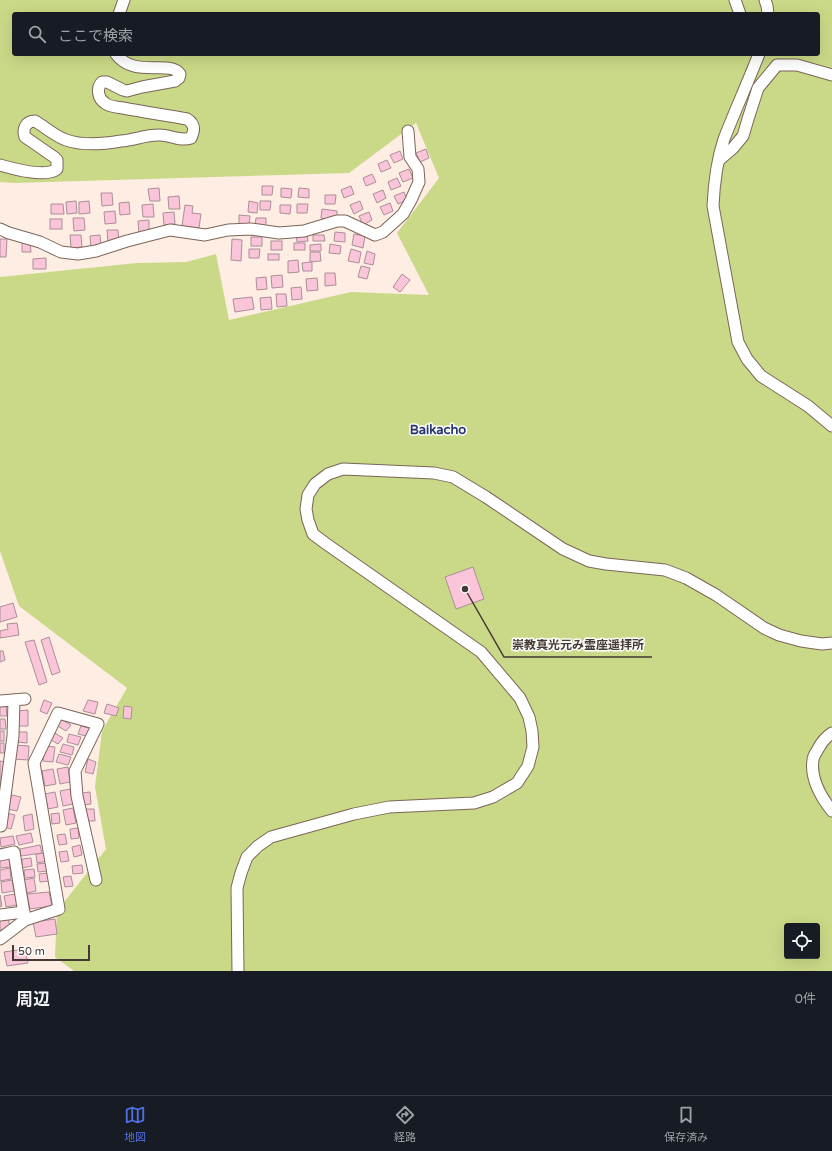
<!DOCTYPE html>
<html lang="ja">
<meta charset="utf-8">
<style>
body{margin:0;font-family:"Varela Round","Noto Sans JP",sans-serif;background:#20242c;color:#f1f3f6}
.controls{position:absolute;right:12px;bottom:12px;display:grid;overflow:hidden;border-radius:4px;box-shadow:0 4px 16px #0002}
.controls button{width:36px;height:36px;display:grid;place-items:center;padding:0;border:0;border-bottom:1px solid #363941;background:#171b24;color:#f1f3f6;font:20px sans-serif}
.scale{position:absolute;left:12px;bottom:10px;width:78px;box-sizing:border-box;padding-left:4px;border:2px solid #443933;border-top:0;font-size:11px;line-height:14px;white-space:nowrap;color:#443933;-webkit-text-stroke:3px #fdfdfd;paint-order:stroke}
.list{margin:0;padding:0;list-style:none}
h2{display:flex;justify-content:space-between;align-items:center;height:52px;margin:0;padding:0 16px;font-size:17px}
h2 small{font-size:13px;font-weight:400;color:#9ea1a6}
.icon{flex:none;width:22px;height:22px;fill:none;stroke:currentColor;stroke-width:2;stroke-linecap:round;stroke-linejoin:round}
.map{position:relative;flex:none;width:832px;height:971px;overflow:hidden}
.search{position:absolute;background:#171b24;box-shadow:0 4px 16px #0002;left:12px;right:12px;top:12px;height:44px;display:flex;align-items:center;gap:10px;box-sizing:border-box;padding:0 14px;border-radius:4px;color:#9ea1a6;font-size:15px}
.sheet{height:124px;background:#171b24}
nav{display:flex;justify-content:space-around;align-items:center;box-sizing:border-box;height:56px;border-top:1px solid #363941;background:#171b24;font-size:11px;color:#9ea1a6}
nav a{display:grid;justify-items:center;gap:2px}
nav .on{color:#506fe3}
.map>svg:first-child{display:block}
.green{fill:#cad987;fill-rule:evenodd}
.building{fill:#fbc5d9;stroke:#ab8e98}
.lines{fill:none;stroke-linecap:round;stroke-linejoin:round}
.minor-casing{stroke:#7c6557;stroke-width:13}
.minor{stroke:#fff;stroke-width:11}
.labels{text-anchor:middle;stroke-width:3;stroke-linejoin:round;paint-order:stroke}
.quarter-label{font-size:13px;font-weight:bold;fill:#27376f;stroke:#fdfdfd}
.leader{fill:none;stroke:#443933;stroke-width:1.5}
.callout-dot{fill:#443933;stroke:#fdfdfd;stroke-width:1.5}
.callout-label{font-size:12px;text-anchor:middle;font-weight:bold;fill:#443933;stroke:#fdfdfd;stroke-width:3;stroke-linejoin:round;paint-order:stroke}
</style>
<div class="map">
<svg width="832" height="971" viewBox="0 0 832 971">
<rect width="100%" height="100%" fill="#fdede3"/>
<!-- green -->
<path class="green" d="M0,0h832v971h-758l-19,-14 2,-46 49,-62 -11,-62 7,-56 25,-43 -108,-82 -19,-55v-274l137,-14 49,-1 30,-8 13,66 122,-28 78,3 -32,-62 42,-55 -23,-55 -67,50 -335,10 -14,-1zM14,14h804v40h-804zM787,926h30v30h-30z"/>
<!-- building -->
<g class="building">
<polygon points="426,149 429,158 420,162 416,153"/>
<polygon points="400,151 403,159 394,163 390,155"/>
<polygon points="387,160 391,168 381,172 378,164"/>
<polygon points="409,169 413,178 403,182 399,173"/>
<polygon points="372,174 376,182 366,186 363,178"/>
<polygon points="397,178 401,186 391,190 388,182"/>
<polygon points="262,186 273,186 272,195 262,195"/>
<polygon points="351,186 354,194 344,198 341,190"/>
<polygon points="159,188 160,201 150,201 148,189"/>
<polygon points="281,188 292,189 291,198 281,197"/>
<polygon points="299,188 309,189 309,198 298,197"/>
<polygon points="383,190 386,198 377,203 373,194"/>
<polygon points="404,192 407,200 398,204 394,196"/>
<polygon points="101,193 112,193 113,205 102,206"/>
<polygon points="325,195 336,195 335,204 325,204"/>
<polygon points="179,196 180,209 169,209 168,197"/>
<polygon points="76,201 77,213 67,214 66,202"/>
<polygon points="89,201 90,213 79,214 79,202"/>
<polygon points="249,201 258,203 257,213 248,212"/>
<polygon points="260,201 271,201 270,210 260,210"/>
<polygon points="360,201 363,209 354,214 350,205"/>
<polygon points="129,202 130,214 120,215 119,203"/>
<polygon points="390,203 393,211 384,215 380,207"/>
<polygon points="51,204 63,204 64,214 51,214"/>
<polygon points="153,204 154,217 143,217 142,205"/>
<polygon points="297,204 308,204 307,213 297,213"/>
<polygon points="185,205 193,206 192,213 201,214 199,228 182,226"/>
<polygon points="280,205 291,205 290,214 280,213"/>
<polygon points="322,209 337,211 337,221 321,218"/>
<polygon points="115,211 116,223 105,224 104,212"/>
<polygon points="174,212 175,224 164,225 163,213"/>
<polygon points="369,212 372,220 363,225 359,216"/>
<polygon points="239,215 250,216 249,225 239,224"/>
<polygon points="73,218 84,218 85,230 74,231"/>
<polygon points="256,218 266,218 266,227 255,227"/>
<rect x="50" y="219" width="12" height="10"/>
<polygon points="149,220 149,232 139,233 138,221"/>
<polygon points="107,230 118,230 119,242 108,243"/>
<polygon points="335,232 345,233 345,242 334,241"/>
<polygon points="354,234 365,236 363,248 352,245"/>
<polygon points="70,235 81,235 82,247 71,248"/>
<polygon points="100,235 101,247 91,248 90,236"/>
<polygon points="296,235 307,235 308,241 297,242"/>
<polygon points="313,235 324,235 325,241 313,241"/>
<rect x="251" y="237" width="11" height="9"/>
<polygon points="0,239 7,239 6,257 0,257"/>
<polygon points="232,239 242,240 241,261 231,260"/>
<rect x="271" y="241" width="11" height="9"/>
<polygon points="22,242 30,242 31,252 22,252"/>
<rect x="294" y="243" width="11" height="7"/>
<polygon points="321,244 321,251 310,251 310,245"/>
<polygon points="330,244 341,246 340,254 329,253"/>
<polygon points="249,249 260,249 259,258 249,258"/>
<polygon points="351,249 361,252 359,263 348,261"/>
<polygon points="367,251 375,254 373,265 364,263"/>
<polygon points="310,252 320,252 321,261 310,262"/>
<rect x="268" y="254" width="11" height="6"/>
<polygon points="46,258 46,269 33,269 33,259"/>
<polygon points="298,260 299,272 288,273 288,261"/>
<polygon points="312,262 312,271 303,271 302,263"/>
<polygon points="361,266 370,268 367,279 358,277"/>
<polygon points="325,273 335,273 336,285 325,286"/>
<polygon points="402,274 410,280 400,292 393,287"/>
<polygon points="282,275 283,287 272,288 271,276"/>
<polygon points="266,277 267,289 257,290 256,278"/>
<polygon points="317,278 318,290 307,291 306,279"/>
<polygon points="301,287 302,299 292,300 291,288"/>
<polygon points="276,294 286,294 287,306 277,307"/>
<polygon points="252,297 254,309 235,312 233,299"/>
<polygon points="271,297 272,309 261,310 260,298"/>
<polygon points="473,567 484,599 456,609 445,577"/>
<polygon points="13,603 17,617 0,622 0,607"/>
<polygon points="17,623 19,635 0,638 0,631 8,629 7,624"/>
<polygon points="49,637 60,672 52,675 41,640"/>
<polygon points="34,640 47,682 39,685 25,642"/>
<polygon points="0,651 3,651 5,660 0,662"/>
<polygon points="44,700 52,703 47,714 40,711"/>
<polygon points="88,700 98,702 95,714 83,711"/>
<polygon points="107,704 119,708 116,716 104,713"/>
<polygon points="6,705 7,716 0,716 0,706"/>
<polygon points="124,706 132,707 131,719 123,718"/>
<polygon points="28,710 28,726 18,726 18,711"/>
<polygon points="0,719 5,719 6,729 0,729"/>
<polygon points="61,719 71,725 66,731 56,725"/>
<polygon points="81,726 92,729 90,737 78,734"/>
<rect x="0" y="731" width="4" height="10"/>
<polygon points="17,732 27,732 27,743 17,742"/>
<polygon points="53,732 63,738 58,744 48,738"/>
<polygon points="69,734 81,737 78,745 67,742"/>
<rect x="0" y="743" width="4" height="10"/>
<polygon points="63,744 74,747 72,755 60,752"/>
<polygon points="14,745 29,746 28,760 13,759"/>
<polygon points="45,746 55,747 53,762 43,761"/>
<polygon points="59,754 71,757 68,765 56,762"/>
<polygon points="88,759 96,762 93,774 85,772"/>
<polygon points="0,761 5,762 2,785 0,785"/>
<polygon points="68,767 70,782 60,784 57,769"/>
<polygon points="53,769 56,784 45,786 42,771"/>
<polygon points="70,789 73,804 63,806 60,791"/>
<polygon points="55,792 58,807 48,809 45,794"/>
<polygon points="90,792 91,804 83,805 82,793"/>
<polygon points="12,795 21,797 17,811 7,809"/>
<polygon points="73,808 76,823 66,825 63,810"/>
<polygon points="86,809 94,809 95,821 87,821"/>
<polygon points="6,813 15,815 11,829 1,826"/>
<polygon points="59,813 60,823 52,824 51,814"/>
<polygon points="32,814 34,829 25,831 23,816"/>
<polygon points="78,828 79,838 71,839 70,829"/>
<polygon points="31,833 33,842 19,845 16,836"/>
<polygon points="65,834 67,844 59,845 57,835"/>
<polygon points="13,836 15,844 1,847 0,838"/>
<polygon points="40,845 42,853 21,856 20,849"/>
<polygon points="80,845 82,855 74,857 72,847"/>
<polygon points="67,851 69,861 61,862 59,852"/>
<polygon points="46,853 47,861 37,863 36,854"/>
<polygon points="9,856 10,867 0,868 0,857"/>
<polygon points="31,858 32,866 22,868 22,859"/>
<polygon points="47,863 48,871 38,872 37,864"/>
<polygon points="82,865 83,873 73,874 72,866"/>
<polygon points="10,868 11,879 0,881 0,870"/>
<polygon points="34,869 35,877 25,878 24,870"/>
<polygon points="49,873 50,881 40,882 39,874"/>
<polygon points="71,876 73,886 65,887 63,877"/>
<polygon points="34,878 36,891 27,893 24,880"/>
<polygon points="12,880 14,891 2,893 1,882"/>
<polygon points="49,892 52,906 30,909 27,894"/>
<polygon points="15,894 17,905 6,907 4,896"/>
<polygon points="0,895 2,906 0,907"/>
<polygon points="8,917 10,928 0,930 0,919"/>
<polygon points="55,919 57,934 36,937 33,922"/>
<polygon points="25,949 28,963 7,966 4,952"/>
</g>
<g class="lines">
<defs>
<g id="minor">
<polyline points="735,0 740,14"/>
<polyline points="765,0 767,6 768,14"/>
<polyline points="119,14 124,0"/>
<path d="M759,54c-11,28 -24,57 -35,85 -7,21 -10,45 -11,67l25,136 9,17 14,17 47,30 24,20"/>
<polyline points="719,160 733,148 743,136 748,119 758,88 777,65 797,65 832,75"/>
<path d="M0,165c14,4 45,13 57,4v-9l-3,-3 -29,-20c-3,-8 1,-16 10,-16 10,6 20,15 31,19 17,6 38,4 55,1 13,-1 24,-6 37,-6 11,-1 21,7 33,3 4,-8 4,-14 -4,-19 -22,-4 -43,-7 -64,-11 -6,-1 -14,-1 -18,-5 -7,-4 -9,-15 -3,-21h5l16,8 4,1 15,-4 33,-6 4,-3 1,-4c-10,-15 -46,5 -64,-20"/>
<polyline points="0,229 9,233 40,242 61,252 78,254 96,251 127,241 170,230 205,235 228,230 251,229 279,233 304,231 337,221 345,221 375,235 383,232 403,214 411,200 419,182 418,169 410,157 408,131"/>
<polyline points="0,701 25,699"/>
<path d="M832,733c-6,4 -11,10 -14,16 -2,4 -5,7 -5,11 -3,19 8,37 19,51"/>
<polyline points="1,826 13,736 14,700"/>
<polyline points="0,855 14,852 25,920"/>
<polyline points="0,915 24,912"/>
<polyline points="0,939 25,920 59,909 34,763 58,713 98,724 75,771 77,796 96,880"/>
<polyline points="238,971 237,888 241,873 247,857 258,846 271,837 354,814 389,807 474,803 493,797 517,783 528,766 533,747 532,731 529,717 520,698 481,652 325,543 313,534 308,520 306,509 308,495 315,484 328,474 343,469 434,473 453,477 486,497 563,549 589,561 606,564 665,570 686,578 716,595 764,628 779,635 801,641 822,644 832,643"/>
</g>
</defs>
<!-- minor casing -->
<use href="#minor" class="minor-casing"/>
<!-- minor -->
<use href="#minor" class="minor"/>
</g>
<g class="labels">
<!-- quarter labels -->
<g class="quarter-label">
<text x="438" y="434">Baikacho</text>
</g>
</g>
<!-- callouts -->
<path class="leader" d="M465 589L504 657H652"/>
<circle class="callout-dot" cx="465" cy="589" r="4"/>
<g class="callout-label">
<text x="578" y="649">崇教真光元み霊座遥拝所</text>
</g>
</svg>
<div class="controls">
<button><svg class="icon" aria-label="locate" viewBox="0 0 24 24"><circle cx="12" cy="12" r="6"/><path d="M12 2v4M12 18v4M2 12h4M18 12h4"/></svg></button>
</div>
<div class="scale">50 m</div>
<div class="search"><svg class="icon" aria-label="search" viewBox="0 0 24 24"><circle cx="10" cy="10" r="6"/><path d="M15 15l6 6"/></svg>ここで検索</div>
</div>
<section class="sheet">
<h2>周辺<small>0件</small></h2>
<ul class="list">
</ul>
</section>
<nav>
<a class="on"><svg class="icon" aria-label="map" viewBox="0 0 24 24"><path d="M3 6l6-2 6 2 6-2v14l-6 2-6-2-6 2zM9 4v14M15 6v14"/></svg>地図</a>
<a><svg class="icon" aria-label="directions" viewBox="0 0 24 24"><path d="M12 3l9 9-9 9-9-9zM9 14v-3h6M13 9l2 2-2 2"/></svg>経路</a>
<a><svg class="icon" aria-label="saved" viewBox="0 0 24 24"><path d="M7 4h10v16l-5-4-5 4z"/></svg>保存済み</a>
</nav>
